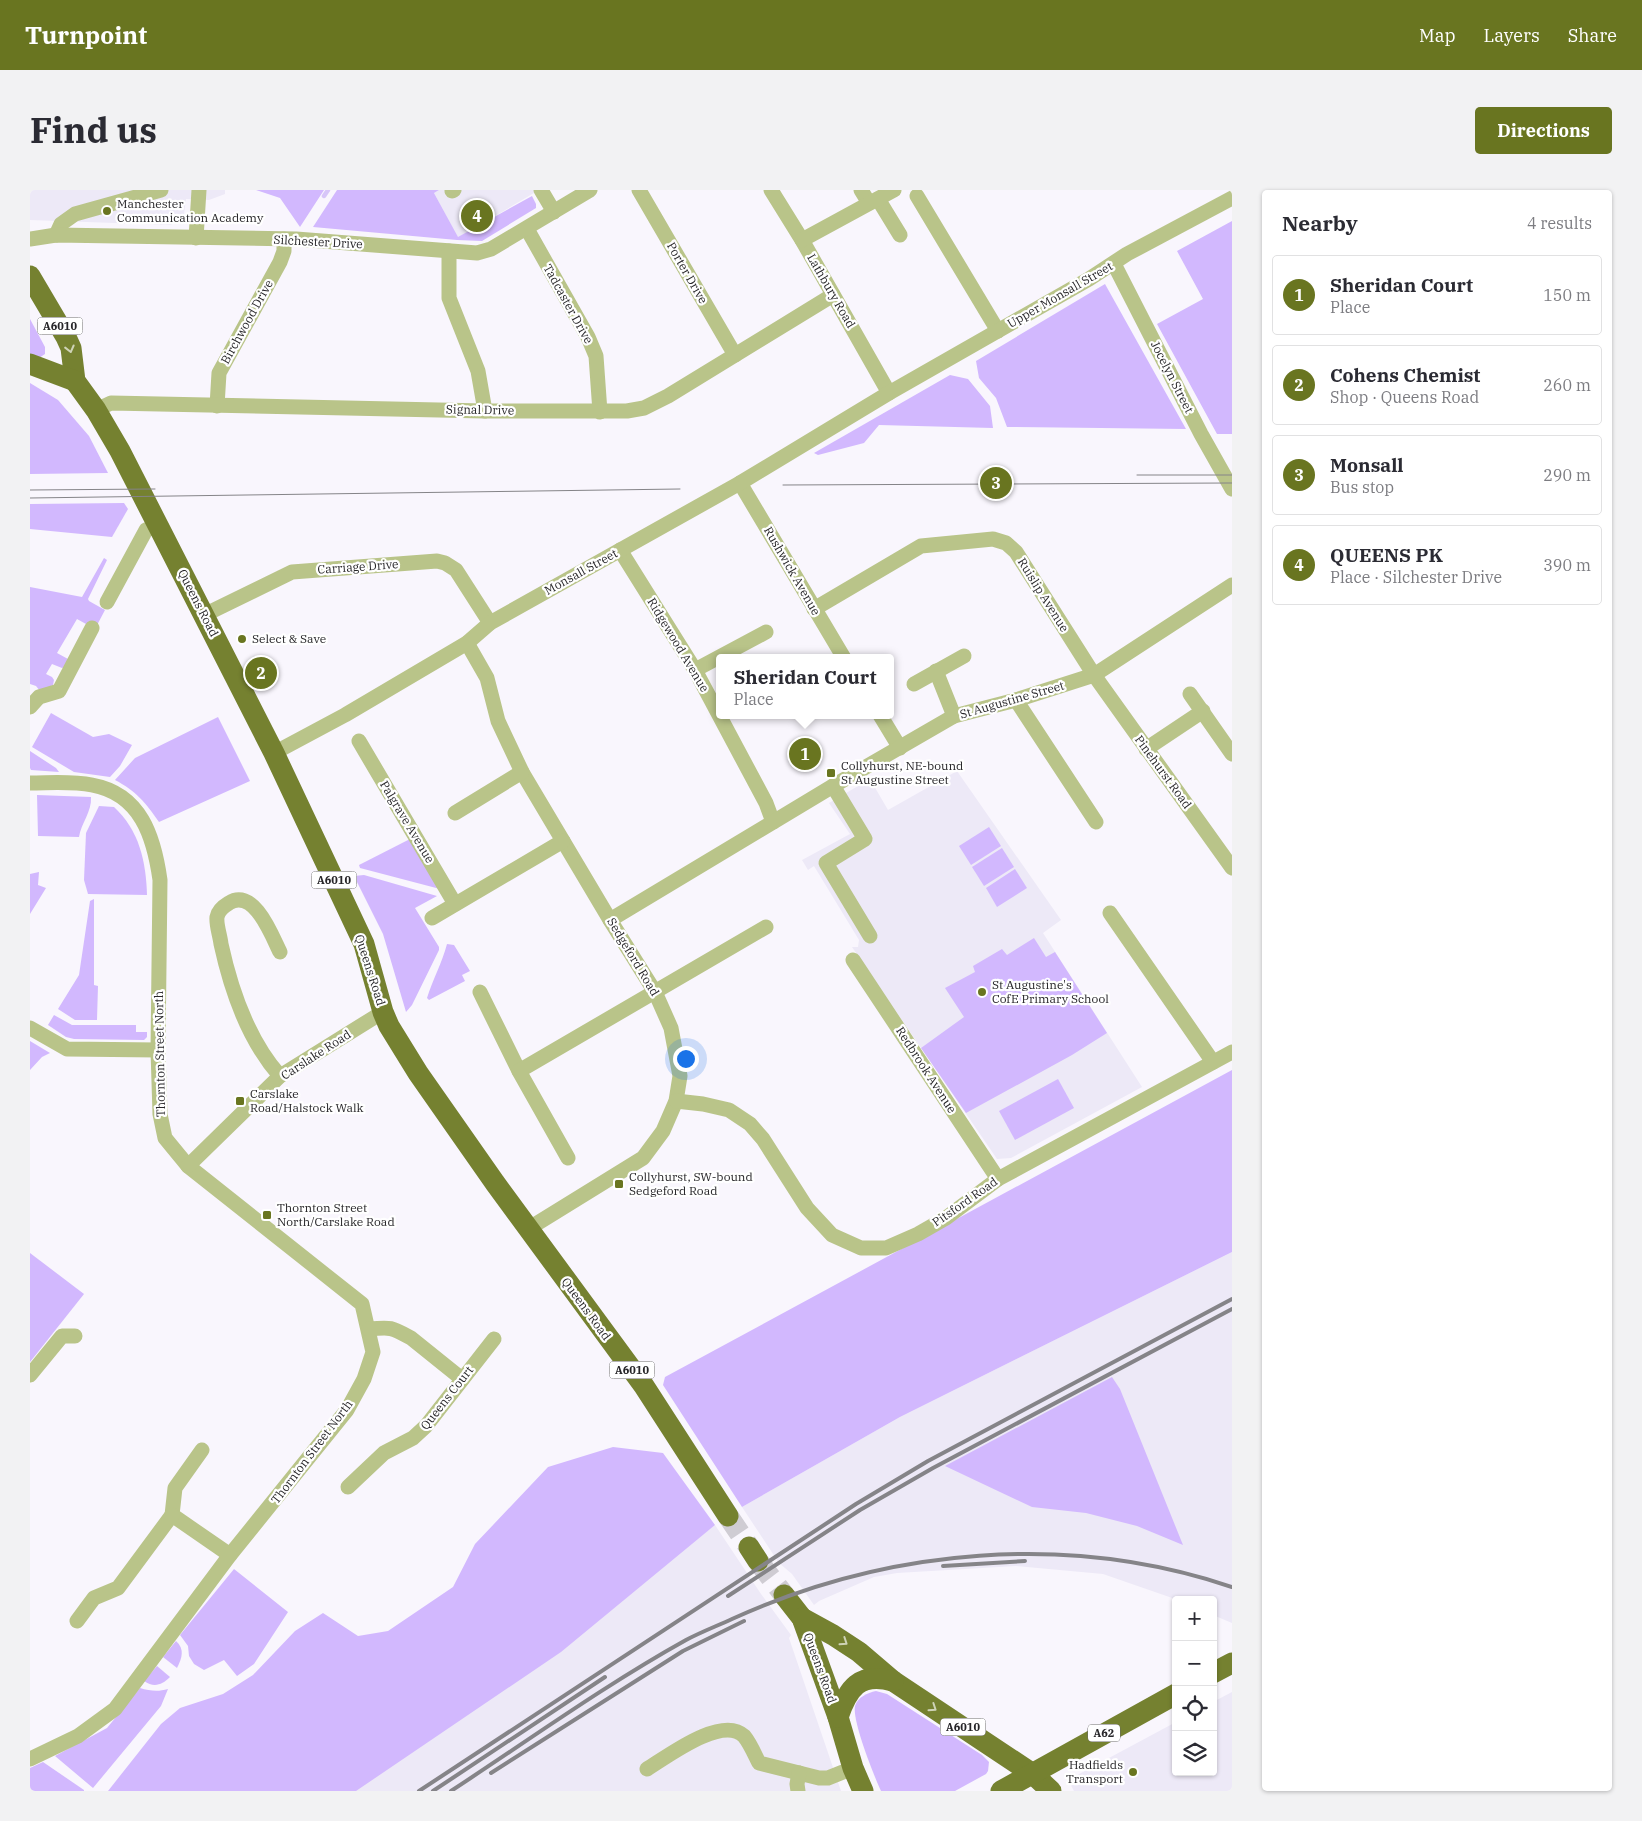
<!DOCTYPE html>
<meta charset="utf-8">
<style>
body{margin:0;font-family:"IBM Plex Serif",serif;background:#f2f2f3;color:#2b2b33}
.controls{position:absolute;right:15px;bottom:15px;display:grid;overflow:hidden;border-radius:5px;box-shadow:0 1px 4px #0004}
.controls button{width:45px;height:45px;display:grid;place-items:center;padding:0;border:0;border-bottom:1px solid #e1e1e2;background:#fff;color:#2b2b33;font:25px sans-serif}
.you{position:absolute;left:655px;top:868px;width:18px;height:18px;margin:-12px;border:4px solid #fff;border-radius:50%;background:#1a73e8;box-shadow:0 0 0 8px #1a73e833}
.badge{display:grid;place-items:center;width:32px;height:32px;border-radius:50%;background:#697520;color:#fff;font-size:16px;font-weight:700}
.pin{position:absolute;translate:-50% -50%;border:2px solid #fff;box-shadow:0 1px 5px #0006}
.popup{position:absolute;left:686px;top:464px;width:178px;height:65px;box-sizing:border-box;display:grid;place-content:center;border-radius:5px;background:#fff;filter:drop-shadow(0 1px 4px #0005);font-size:16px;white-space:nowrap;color:#7c7c81}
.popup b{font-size:19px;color:#2b2b33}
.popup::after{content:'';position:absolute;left:50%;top:100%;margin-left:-10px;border:10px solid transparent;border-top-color:#fff}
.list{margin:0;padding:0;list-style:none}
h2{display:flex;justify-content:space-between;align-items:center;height:65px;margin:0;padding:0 20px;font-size:21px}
h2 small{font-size:16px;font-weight:400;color:#7c7c81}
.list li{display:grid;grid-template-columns:32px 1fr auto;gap:15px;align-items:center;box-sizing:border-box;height:80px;margin:0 10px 10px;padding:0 10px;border:1px solid #e1e1e2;border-radius:5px}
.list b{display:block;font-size:19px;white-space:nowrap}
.list p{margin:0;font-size:16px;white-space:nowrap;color:#7c7c81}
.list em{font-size:16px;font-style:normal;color:#7c7c81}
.icon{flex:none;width:28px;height:28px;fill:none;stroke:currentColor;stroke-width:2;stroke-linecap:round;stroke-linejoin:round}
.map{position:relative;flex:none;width:1202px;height:1601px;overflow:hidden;border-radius:5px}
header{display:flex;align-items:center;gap:30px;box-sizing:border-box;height:70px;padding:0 25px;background:#697520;color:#fff}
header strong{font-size:24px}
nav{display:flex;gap:28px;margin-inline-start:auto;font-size:18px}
.intro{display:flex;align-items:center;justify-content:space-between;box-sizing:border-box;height:120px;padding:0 30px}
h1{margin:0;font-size:35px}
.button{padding:12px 22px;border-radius:5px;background:#697520;color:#fff;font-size:18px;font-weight:700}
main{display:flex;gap:30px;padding:0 30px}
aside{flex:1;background:#fff;border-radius:5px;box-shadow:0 1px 4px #0004}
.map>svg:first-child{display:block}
.built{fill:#ede9f7}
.green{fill:#d2b8fe}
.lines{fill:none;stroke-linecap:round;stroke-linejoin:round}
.stream{stroke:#d7c6f8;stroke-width:4.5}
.highway-tunnel{stroke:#cfccd3;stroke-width:21;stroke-dasharray:21 11;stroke-linecap:butt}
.minor{stroke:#b9c489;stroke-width:15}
.highway{stroke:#758130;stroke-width:21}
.tram{stroke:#858488;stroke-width:1}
.rail{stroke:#858488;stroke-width:4}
.oneway{stroke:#cfd3b7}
.poi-dot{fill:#697520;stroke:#fff;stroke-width:2}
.labels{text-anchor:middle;stroke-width:4.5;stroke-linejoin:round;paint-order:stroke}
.shield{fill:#fff;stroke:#686769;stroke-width:1}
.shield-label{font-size:11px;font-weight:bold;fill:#272629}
.poi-label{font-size:12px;fill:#272629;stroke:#fff;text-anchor:start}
.street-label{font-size:12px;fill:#272629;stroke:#fff}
</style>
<header>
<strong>Turnpoint</strong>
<nav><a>Map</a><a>Layers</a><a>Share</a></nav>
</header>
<div class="intro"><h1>Find us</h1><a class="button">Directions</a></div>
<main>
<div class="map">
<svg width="1202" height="1601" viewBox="0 0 1202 1601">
<rect width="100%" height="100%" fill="#f9f6fd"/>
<!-- built -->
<g class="built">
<polygon points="0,0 195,0 195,4 179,10 156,9 154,24 149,30 141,35 0,30"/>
<polygon points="409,0 509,0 428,48 404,3"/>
<polygon points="927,581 1031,730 1013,743 1112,897 981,968 967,969 822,757 828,757 829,750 784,676 778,680 772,670 820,644 799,613 840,589 858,620"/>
<polygon points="1202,1062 1202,1433 1183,1425 1183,1410 1148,1410 1073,1384 986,1376 867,1383 844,1387 789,1411 784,1415 762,1384 749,1373 712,1317 870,1227"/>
<polygon points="685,1335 731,1404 761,1445 759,1448 811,1601 315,1601 584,1414"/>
<polygon points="1202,1502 1202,1601 1044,1601 1038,1590 1146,1532 1146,1582 1183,1582 1183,1512"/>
</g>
<!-- green -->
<g class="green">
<polygon points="226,0 294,0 270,37 250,8"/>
<polygon points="307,0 409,0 404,3 428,47 502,6 506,14 506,18 452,51 427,50 283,37"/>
<polygon points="1202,31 1202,244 1187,244 1127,134 1173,109 1147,61"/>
<polygon points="1075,94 1156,239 977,237 966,208 949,188 946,171"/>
<polygon points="0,129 15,157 15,164 9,168 0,166"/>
<polygon points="920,185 938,189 960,216 963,238 849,235 834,253 788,265 784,263"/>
<polygon points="0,193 28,210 59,246 78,283 0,284"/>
<polygon points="94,313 98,319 82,347 0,339 0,314"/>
<polygon points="74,368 77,370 58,409 59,411 75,420 65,439 47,429 27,463 38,469 36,477 32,478 22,474 16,484 22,487 24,490 23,495 10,501 6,496 0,494 0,397 52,407"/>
<polygon points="21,523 63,547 79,544 102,555 90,576 80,587 44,582 2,557"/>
<path d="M188,527l32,64 -91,41c-13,-19 -23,-31 -44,-42l20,-22z"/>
<polygon points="0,561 26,578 29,582 1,580 0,578"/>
<path d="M7,605l54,2c1,15 -10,26 -12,40l-41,-1z"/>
<path d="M69,616l15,1c25,23 32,54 33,88l-59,-1 -4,-14 2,-47z"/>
<polygon points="959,637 971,656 941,675 929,656"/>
<polygon points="380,649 410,699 330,678 329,675"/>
<polygon points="972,658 984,677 954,696 942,677"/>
<polygon points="985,679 997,698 967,717 956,698"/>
<polygon points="9,682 8,695 16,698 0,724 0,684"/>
<polygon points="334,685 407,706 385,718 409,757 409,760 382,815 376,822 353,744 324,686"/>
<polygon points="64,709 64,795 68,796 67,830 45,830 28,819 49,785 60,711"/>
<polygon points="1004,748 1016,767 1025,762 1077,843 1042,865 936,923 891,858 934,827 915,798 945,782 943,776 972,759 977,765"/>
<path d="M417,754l7,1 16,26 -8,4 3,6 -36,19 -2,-2c6,-19 15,-35 20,-54z"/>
<polygon points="24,825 42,835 106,835 106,842 117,842 117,847 114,850 44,849 36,847 18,835"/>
<polygon points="0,851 20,863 12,867 0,880"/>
<polygon points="1202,880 1202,1062 870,1227 712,1317 633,1195 635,1187"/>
<polygon points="1028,889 1044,918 985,950 969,921"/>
<polygon points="0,1063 54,1104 0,1172"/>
<polygon points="1082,1187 1090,1199 1153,1355 1107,1336 1056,1323 1002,1317 915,1276"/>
<polygon points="583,1257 633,1263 685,1335 531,1462 326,1601 78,1601 131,1534 150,1518 193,1504 223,1485 265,1441 293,1423 328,1446 358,1441 423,1397 445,1354 518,1277"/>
<polygon points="204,1379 258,1422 224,1474 207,1486 194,1470 174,1480 164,1474 159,1466 158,1456 150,1445"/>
<path d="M146,1451c9,8 6,17 1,27l-14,-11z"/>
<path d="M127,1476l13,11c-8,8 -16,11 -26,4z"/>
<path d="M110,1498c10,3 18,4 28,1l-7,17 -68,82 -38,-32 52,-28z"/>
<path d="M846,1501l11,3 95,61 7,7 -1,9 -2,3 -31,17h-74c-7,-15 -29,-70 -26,-85 3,-9 12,-13 21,-15z"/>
<polygon points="13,1572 54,1600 54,1601 0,1601 0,1578"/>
</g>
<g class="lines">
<!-- stream -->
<polyline class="stream" points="294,6 298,0"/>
<!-- highway-tunnel -->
<g class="highway-tunnel">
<polyline points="698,1326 719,1357"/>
<polyline points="728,1371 754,1405"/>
</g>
<!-- minor -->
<g class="minor">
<polyline points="511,0 524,22"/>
<polyline points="609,0 705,165"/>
<polyline points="741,0 772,50 859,203"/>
<polyline points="831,0 839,13"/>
<polyline points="422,1 424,0"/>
<polyline points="887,6 968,141"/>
<polyline points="848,9 870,45"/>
<polyline points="497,39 558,147 566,166 570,222"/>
<polyline points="26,45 31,34 45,24 131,0"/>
<polyline points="166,48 169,0"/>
<polyline points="0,49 26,45 266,49 447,63 461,59 560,0"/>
<polyline points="772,50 864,0"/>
<polyline points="419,61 419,108 448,181 455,221"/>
<polyline points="1084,74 1171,244 1202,299"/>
<polyline points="187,216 189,183 250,72 254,61 254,49"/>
<polyline points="66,220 81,213 455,221 597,221 614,218 638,206 803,105"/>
<polyline points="710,293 814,468"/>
<polyline points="590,360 665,480 736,613 743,632"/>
<polyline points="77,412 116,340 128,335"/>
<polyline points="784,419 891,356 963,349 976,353 986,362 1064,485 1202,678"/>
<polyline points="174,425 262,382 407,371 415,373 426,380 460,433"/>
<polyline points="437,453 457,488 468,531 492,582 580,730 625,802 641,838 650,886 646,911 633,941 613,968 498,1039"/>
<polyline points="665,480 736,442"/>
<polyline points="906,481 924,526"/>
<polyline points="884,494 934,466"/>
<polyline points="1160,504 1202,564"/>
<polyline points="986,510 1066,632"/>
<polyline points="0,517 9,507 29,501 62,438"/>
<polyline points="850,525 870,558"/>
<polyline points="329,551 425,714"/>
<polyline points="1116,559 1173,521"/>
<polyline points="244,563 315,525 437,453 460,433 710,293 859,203 1059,89 1097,64 1202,8"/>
<path d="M0,593c20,0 42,-2 62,2 49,9 62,52 68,95l-2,170 2,64 5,24 23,28 174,138 11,48 -9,27 -17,31 -117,145 -115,154 -37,27 -48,23"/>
<polyline points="803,596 835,649 796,673 840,746"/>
<polyline points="425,623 492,582"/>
<polyline points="1080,723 1183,872"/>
<polyline points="402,728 533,651"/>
<polyline points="580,730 803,596 924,526 986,510 1064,485 1202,395"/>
<path d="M250,762c-8,-16 -26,-65 -51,-49 -5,3 -11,8 -12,14 -1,8 3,18 4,27 10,46 27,96 59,132"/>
<polyline points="823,770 968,989"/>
<polyline points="450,802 489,881"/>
<polyline points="0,838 37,859 128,860"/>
<polyline points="646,911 673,914 699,920 720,934 733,949 777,1018 802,1045 831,1058 856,1058 888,1044 916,1028 968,989 1202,862"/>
<polyline points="538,968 489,881 736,737"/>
<polyline points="158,976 250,886 353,822"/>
<path d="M339,1139c22,-2 22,-2 42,9l51,41"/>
<polyline points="0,1185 32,1146 45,1146"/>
<polyline points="172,1260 145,1298 142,1325 200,1365"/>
<polyline points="318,1297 354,1263 383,1248 396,1236 464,1149"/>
<polyline points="47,1431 64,1408 88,1398 142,1325"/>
<path d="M617,1579c21,-13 75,-54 97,-33 6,7 11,19 15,27l60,15h9l25,-10"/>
<polyline points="768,1601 767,1594 769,1583"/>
</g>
<!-- highway -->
<g class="highway">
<polyline points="0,86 36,147 41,158 45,191 66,220 90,261 244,563 334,754 353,822 359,836 388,883 465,993 614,1196 698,1326"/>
<polyline points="0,174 45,191"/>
<polyline points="719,1357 728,1371"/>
<polyline points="754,1405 772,1428 808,1527 823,1578 833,1601"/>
<polyline points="772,1428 803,1445 829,1462 863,1491 1003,1584 1021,1601"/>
<polyline points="1183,1483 1202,1473"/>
<path d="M808,1527c10,-29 21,-45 55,-36"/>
<polyline points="971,1601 1146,1504"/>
</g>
<!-- tram -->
<g class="tram">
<polyline points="1107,285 1202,285"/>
<polyline points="753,295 1202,293"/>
<polyline points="0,300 125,299"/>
<polyline points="0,308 650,299"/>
</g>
<!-- rail -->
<g class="rail">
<polyline points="913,1376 995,1371"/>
<polyline points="698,1406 830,1320 903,1278 1202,1119"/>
<polyline points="461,1583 653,1461 714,1431"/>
<polyline points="389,1601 826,1314 898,1271 1202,1109"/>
<polyline points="403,1601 575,1487"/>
<path d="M421,1601c78,-51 154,-106 235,-151 15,-8 31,-14 46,-21 156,-71 337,-87 500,-32"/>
</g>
</g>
<!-- one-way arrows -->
<defs><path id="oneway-chevron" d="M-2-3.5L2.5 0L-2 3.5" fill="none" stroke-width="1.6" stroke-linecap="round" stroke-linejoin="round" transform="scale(1.25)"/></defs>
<g class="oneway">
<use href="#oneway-chevron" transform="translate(40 159) rotate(76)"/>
<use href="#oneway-chevron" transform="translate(814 1452) rotate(34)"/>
<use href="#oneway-chevron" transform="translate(903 1518) rotate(34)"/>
</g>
<!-- markers -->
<g class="poi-dot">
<circle cx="77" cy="21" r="5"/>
<circle cx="212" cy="449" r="5"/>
<rect x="796" y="578" width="10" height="10" rx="2.5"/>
<circle cx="952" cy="802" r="5"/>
<rect x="205" y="906" width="10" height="10" rx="2.5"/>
<rect x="584" y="989" width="10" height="10" rx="2.5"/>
<rect x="232" y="1020" width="10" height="10" rx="2.5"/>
<circle cx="1103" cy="1582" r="5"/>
</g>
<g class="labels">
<!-- shield labels -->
<g class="shield">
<rect x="7.5" y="127.5" width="45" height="17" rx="4"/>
<rect x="281.5" y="681.5" width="45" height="17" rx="4"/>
<rect x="579.5" y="1171.5" width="45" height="17" rx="4"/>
<rect x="910.5" y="1528.5" width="45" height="17" rx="4"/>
<rect x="1058" y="1534.5" width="32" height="17" rx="4"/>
</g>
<g class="shield-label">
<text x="30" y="140">A6010</text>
<text x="304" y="694">A6010</text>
<text x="602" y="1184">A6010</text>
<text x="933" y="1541">A6010</text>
<text x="1074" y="1547">A62</text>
</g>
<!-- poi labels -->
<g class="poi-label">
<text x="87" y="18">Manchester<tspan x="87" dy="14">Communication Academy</tspan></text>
<text x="222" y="453">Select &amp; Save</text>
<text x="811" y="580">Collyhurst, NE-bound<tspan x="811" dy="14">St Augustine Street</tspan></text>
<text x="962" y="799">St Augustine's<tspan x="962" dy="14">CofE Primary School</tspan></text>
<text x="220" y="908">Carslake<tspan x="220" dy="14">Road/Halstock Walk</tspan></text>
<text x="599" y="991">Collyhurst, SW-bound<tspan x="599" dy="14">Sedgeford Road</tspan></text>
<text x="247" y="1022">Thornton Street<tspan x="247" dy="14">North/Carslake Road</tspan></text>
<text x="1093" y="1579" text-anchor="end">Hadfields<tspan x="1093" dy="14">Transport</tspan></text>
</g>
<!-- street labels -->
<g class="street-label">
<text transform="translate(288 52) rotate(3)" y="4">Silchester Drive</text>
<text transform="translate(657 83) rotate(60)" y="4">Porter Drive</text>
<text transform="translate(801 101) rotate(60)" y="4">Lathbury Road</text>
<text transform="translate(1030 105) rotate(-30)" y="4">Upper Monsall Street</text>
<text transform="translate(538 114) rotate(61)" y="4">Tadcaster Drive</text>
<text transform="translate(217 132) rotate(-61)" y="4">Birchwood Drive</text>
<text transform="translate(1142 187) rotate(63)" y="4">Jocelyn Street</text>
<text transform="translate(450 220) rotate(1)" y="4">Signal Drive</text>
<text transform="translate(328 377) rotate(-4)" y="4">Carriage Drive</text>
<text transform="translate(762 381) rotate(60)" y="4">Rushwick Avenue</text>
<text transform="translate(551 382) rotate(-29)" y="4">Monsall Street</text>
<text transform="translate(1013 405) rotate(58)" y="4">Ruislip Avenue</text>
<text transform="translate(168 413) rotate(63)" y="4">Queens Road</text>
<text transform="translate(648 455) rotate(59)" y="4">Ridgewood Avenue</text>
<text transform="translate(982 510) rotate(-16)" y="4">St Augustine Street</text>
<text transform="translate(1133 582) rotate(54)" y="4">Pinehurst Road</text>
<text transform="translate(377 632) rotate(59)" y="4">Palgrave Avenue</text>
<text transform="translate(603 767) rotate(59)" y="4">Sedgeford Road</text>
<text transform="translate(340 780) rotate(72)" y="4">Queens Road</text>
<text transform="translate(130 864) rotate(-91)" y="4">Thornton Street North</text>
<text transform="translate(286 865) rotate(-33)" y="4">Carslake Road</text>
<text transform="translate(896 880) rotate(57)" y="4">Redbrook Avenue</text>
<text transform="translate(935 1012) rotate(-35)" y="4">Pitsford Road</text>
<text transform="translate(556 1119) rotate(54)" y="4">Queens Road</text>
<text transform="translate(417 1208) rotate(-52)" y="4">Queens Court</text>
<text transform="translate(282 1262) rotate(-53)" y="4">Thornton Street North</text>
<text transform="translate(790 1478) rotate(70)" y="4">Queens Road</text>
</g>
</g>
</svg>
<div class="controls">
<button>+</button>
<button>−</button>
<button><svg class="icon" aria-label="locate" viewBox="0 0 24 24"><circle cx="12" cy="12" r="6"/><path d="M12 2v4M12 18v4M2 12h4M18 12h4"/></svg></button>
<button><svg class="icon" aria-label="layers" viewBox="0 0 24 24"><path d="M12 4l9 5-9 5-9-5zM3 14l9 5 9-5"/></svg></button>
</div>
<div class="you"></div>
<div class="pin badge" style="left:775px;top:564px">1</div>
<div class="popup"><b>Sheridan Court</b>Place</div>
<div class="pin badge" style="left:231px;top:483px">2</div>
<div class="pin badge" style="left:966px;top:293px">3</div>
<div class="pin badge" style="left:447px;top:26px">4</div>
</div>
<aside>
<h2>Nearby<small>4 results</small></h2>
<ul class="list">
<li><span class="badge">1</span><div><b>Sheridan Court</b><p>Place</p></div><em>150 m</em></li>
<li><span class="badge">2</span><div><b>Cohens Chemist</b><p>Shop · Queens Road</p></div><em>260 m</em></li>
<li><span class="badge">3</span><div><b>Monsall</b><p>Bus stop</p></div><em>290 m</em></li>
<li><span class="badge">4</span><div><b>QUEENS PK</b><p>Place · Silchester Drive</p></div><em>390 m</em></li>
</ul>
</aside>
</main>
